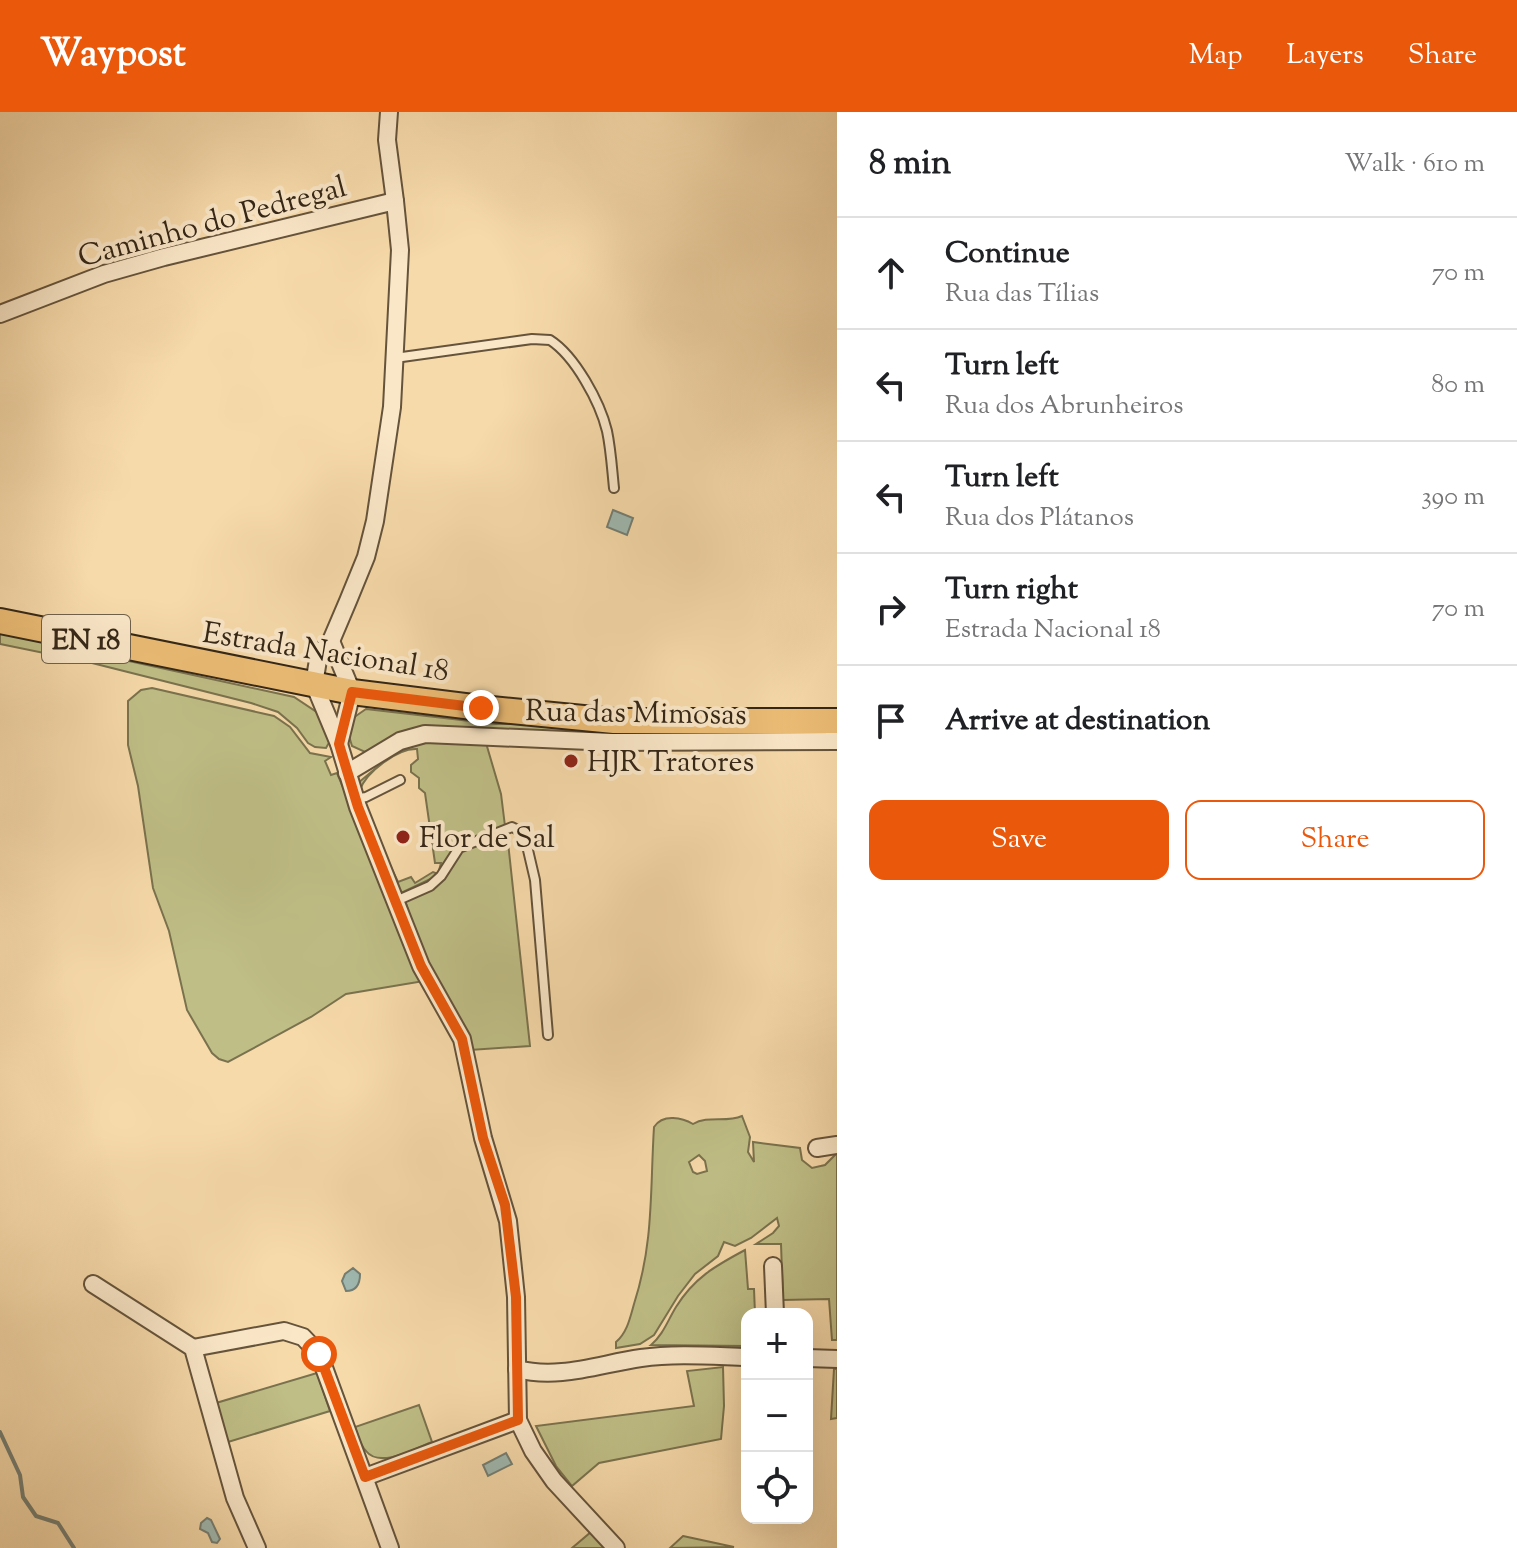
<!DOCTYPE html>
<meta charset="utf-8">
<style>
body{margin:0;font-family:"Sorts Mill Goudy",serif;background:#f6f6f6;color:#202124}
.controls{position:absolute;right:24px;bottom:24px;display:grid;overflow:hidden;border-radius:16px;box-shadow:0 8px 32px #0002}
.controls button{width:72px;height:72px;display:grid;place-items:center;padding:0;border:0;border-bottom:2px solid #e0e0e0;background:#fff;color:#202124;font:40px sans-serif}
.stop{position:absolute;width:24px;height:24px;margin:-18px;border:6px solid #ea580c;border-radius:50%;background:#fff}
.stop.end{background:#ea580c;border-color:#fff;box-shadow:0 2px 8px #0008}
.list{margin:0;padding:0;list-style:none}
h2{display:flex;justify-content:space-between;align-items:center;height:104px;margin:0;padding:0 32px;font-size:34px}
h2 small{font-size:26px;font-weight:400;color:#757577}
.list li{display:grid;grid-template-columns:52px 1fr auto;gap:24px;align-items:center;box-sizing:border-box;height:112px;padding:0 32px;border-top:2px solid #e0e0e0}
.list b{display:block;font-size:30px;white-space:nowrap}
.list p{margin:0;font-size:26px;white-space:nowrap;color:#757577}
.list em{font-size:26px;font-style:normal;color:#757577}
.actions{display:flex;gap:16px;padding:24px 32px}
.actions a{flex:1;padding:18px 0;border:2px solid #ea580c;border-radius:16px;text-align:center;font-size:28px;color:#ea580c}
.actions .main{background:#ea580c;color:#fff}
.icon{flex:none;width:44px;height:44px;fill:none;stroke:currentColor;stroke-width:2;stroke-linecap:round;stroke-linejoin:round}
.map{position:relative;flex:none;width:837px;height:1436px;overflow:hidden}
header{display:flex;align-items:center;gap:48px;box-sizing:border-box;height:112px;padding:0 40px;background:#ea580c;color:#fff}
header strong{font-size:38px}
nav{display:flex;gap:44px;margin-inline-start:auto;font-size:28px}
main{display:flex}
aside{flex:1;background:#fff}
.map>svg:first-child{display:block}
.green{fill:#bfbe86;stroke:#7a724e;stroke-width:2;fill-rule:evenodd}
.water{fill:#9fb9b1;stroke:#747e73;stroke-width:2}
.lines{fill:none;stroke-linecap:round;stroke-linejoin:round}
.stream{stroke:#747e73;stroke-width:4}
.lane-casing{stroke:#65533b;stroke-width:12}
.street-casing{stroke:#65533b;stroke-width:20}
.primary-casing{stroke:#342616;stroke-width:28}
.lane{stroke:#fae7c8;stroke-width:8}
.street{stroke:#fae7c8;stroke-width:16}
.primary{stroke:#ecbd75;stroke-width:24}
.route{stroke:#ea580c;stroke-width:10}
.poi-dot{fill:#8f2418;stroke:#fae7c8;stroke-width:3}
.labels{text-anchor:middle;stroke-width:8;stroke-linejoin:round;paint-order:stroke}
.shield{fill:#fae7c8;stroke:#6f604b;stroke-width:2}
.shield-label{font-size:28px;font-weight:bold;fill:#342616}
.street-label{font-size:30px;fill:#342616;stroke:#fae7c8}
.poi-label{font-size:30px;fill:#342616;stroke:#fae7c8;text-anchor:start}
</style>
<header>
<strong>Waypost</strong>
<nav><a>Map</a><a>Layers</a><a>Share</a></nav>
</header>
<main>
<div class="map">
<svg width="837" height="1436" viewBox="0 0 837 1436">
<rect width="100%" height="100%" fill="#f7daaa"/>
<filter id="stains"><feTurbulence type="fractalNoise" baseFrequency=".0025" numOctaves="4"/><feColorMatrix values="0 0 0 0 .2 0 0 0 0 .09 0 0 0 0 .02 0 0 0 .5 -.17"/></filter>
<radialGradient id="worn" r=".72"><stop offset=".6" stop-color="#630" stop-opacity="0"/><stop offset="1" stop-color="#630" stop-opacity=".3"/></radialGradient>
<!-- green -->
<g class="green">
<polygon points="0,521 294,585 318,601 330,629 326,636 315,635 308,631 297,616 278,600 251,591 88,550 0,532"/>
<polygon points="152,576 274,604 290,615 310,641 331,645 325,649 331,663 337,661 424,869 346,882 311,905 228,950 219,947 212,941 187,898 169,819 153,776 138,674 128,633 128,589 141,578"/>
<polygon points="366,597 496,612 837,612 837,621 611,623 423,615 407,618 365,640 352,634 349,624 353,606"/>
<path d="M424,630l62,1 15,51 4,32 -48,19 -18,30 -38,18 -22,-51 19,40 13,-5 4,6 18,-11 5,2 3,-11h-6l-10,-70 -6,-5v-10l-8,-6v-7l7,-6 -1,-10c-19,-1 -51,23 -57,41l-2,-7 36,-30z"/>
<polygon points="507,721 530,934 470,938 419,833 405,788 437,774 459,742 470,733"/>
<path d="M742,1004l8,21 -2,15 6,10 -1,-20 47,6 2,12 10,8 13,-3 12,-12v187h-5l-3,-41 -46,1 -2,-56h-25l17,-11 6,-7 -2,-8 -26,20 -16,8 -11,-4 -6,14 -23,18 -17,22 -24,39 -14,9 -24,4v-6c11,-9 14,-24 18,-38 20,-62 16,-114 20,-177 9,-14 29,-9 39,-3 15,-9 33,-1 49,-8zM699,1043l6,6 2,10 -10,3 -4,-2 -4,-10z"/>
<path d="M745,1138l3,39h6l1,25h-8v32l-96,-1c12,-10 17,-25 25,-38 18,-29 39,-41 69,-57z"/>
<polygon points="723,1255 724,1294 721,1327 599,1351 572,1374 556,1354 536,1314 694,1294 687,1259"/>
<polygon points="834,1257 837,1257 837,1306 831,1307"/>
<polygon points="317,1261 330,1299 228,1330 216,1291"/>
<path d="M419,1293l13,37c-16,6 -52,27 -66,9 -6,-6 -8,-16 -11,-24z"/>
<polygon points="591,1420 605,1436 572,1436"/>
<polygon points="683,1424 734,1435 670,1436"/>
</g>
<!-- water -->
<g class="water">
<polygon points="613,398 633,406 627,423 607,415"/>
<path d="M353,1156l7,6c0,9 -3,17 -14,17l-4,-10 3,-7z"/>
<polygon points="506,1341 512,1352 488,1364 483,1353"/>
<polygon points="207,1406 211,1408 220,1427 217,1431 212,1430 208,1421 200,1417 201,1411"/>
</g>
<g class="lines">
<!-- stream -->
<polyline class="stream" points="0,1320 20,1363 23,1385 36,1404 58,1411 74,1436"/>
<defs>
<g id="lane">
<path d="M395,246l137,-19 18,1c25,16 50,62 57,91 4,19 5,38 7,57"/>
<polyline points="356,687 366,685 400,668"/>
<polyline points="396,789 430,774 441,764 459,736 512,715 524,721 535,768 548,923"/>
</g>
<g id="street">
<polyline points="389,0 387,28 395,89"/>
<polyline points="0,202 104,162 164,145 395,89 400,138 392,295 375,409 366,445 348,489 331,529 319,542 314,572 339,632 358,695 421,854 462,927 483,1026 508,1109 516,1185 518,1308 533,1339 554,1369 616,1436"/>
<polyline points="331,529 352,580 339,632"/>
<polyline points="347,661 400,629 425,622 612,630 837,629"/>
<polyline points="817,1036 837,1033"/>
<polyline points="773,1154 775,1202"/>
<polyline points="93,1172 193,1236 235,1386 257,1436"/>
<polyline points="193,1236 284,1219 303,1225 319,1242 390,1436"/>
<polyline points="807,1246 837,1247"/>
<path d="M517,1257c42,11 82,-5 124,-11 35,-5 71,-2 106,-1"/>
<polyline points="365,1365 518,1308"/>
</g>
<polyline id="primary" points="0,509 352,580 481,596 614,609 837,609"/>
</defs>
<!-- lane casing -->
<use href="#lane" class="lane-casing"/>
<!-- street casing -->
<use href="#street" class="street-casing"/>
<!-- primary casing -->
<use href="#primary" class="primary-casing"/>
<!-- lane -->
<use href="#lane" class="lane"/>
<!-- street -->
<use href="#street" class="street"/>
<!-- primary -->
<use href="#primary" class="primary"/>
</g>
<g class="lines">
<!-- route -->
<polyline class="route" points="319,1242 365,1365 518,1308 516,1185 505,1093 483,1026 462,927 421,854 358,695 341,639 339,632 352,580 481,596"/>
</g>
<!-- markers -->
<g class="poi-dot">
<circle cx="571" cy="649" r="8"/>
<circle cx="403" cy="725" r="8"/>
</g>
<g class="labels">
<!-- shield labels -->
<rect class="shield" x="42" y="503" width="88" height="48" rx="6"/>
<g class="shield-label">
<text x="86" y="537">EN 18</text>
</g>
<!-- street labels -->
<g class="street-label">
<text transform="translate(212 109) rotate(-15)" y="10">Caminho do Pedregal</text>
<text transform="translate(326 539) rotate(9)" y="10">Estrada Nacional 18</text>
<text transform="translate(636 600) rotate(1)" y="10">Rua das Mimosas</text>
</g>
<!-- poi labels -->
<g class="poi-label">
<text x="587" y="659">HJR Tratores</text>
<text x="419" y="735">Flor de Sal</text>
</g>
</g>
<rect width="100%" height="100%" filter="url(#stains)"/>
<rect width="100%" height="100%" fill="url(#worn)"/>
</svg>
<div class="controls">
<button>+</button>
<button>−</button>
<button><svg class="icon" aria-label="locate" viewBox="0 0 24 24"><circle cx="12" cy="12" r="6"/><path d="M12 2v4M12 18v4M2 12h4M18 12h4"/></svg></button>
</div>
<div class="stop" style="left:319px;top:1242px"></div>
<div class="stop end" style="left:481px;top:596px"></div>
</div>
<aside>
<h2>8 min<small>Walk · 610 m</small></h2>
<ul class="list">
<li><svg class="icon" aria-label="ahead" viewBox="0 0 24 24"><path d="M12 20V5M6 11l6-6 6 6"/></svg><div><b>Continue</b><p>Rua das Tílias</p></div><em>70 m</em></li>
<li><svg class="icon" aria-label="left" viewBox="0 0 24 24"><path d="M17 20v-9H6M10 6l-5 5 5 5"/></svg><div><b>Turn left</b><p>Rua dos Abrunheiros</p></div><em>80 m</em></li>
<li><svg class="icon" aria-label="left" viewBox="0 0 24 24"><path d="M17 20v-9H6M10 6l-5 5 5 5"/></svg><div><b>Turn left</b><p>Rua dos Plátanos</p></div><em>390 m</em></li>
<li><svg class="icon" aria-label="right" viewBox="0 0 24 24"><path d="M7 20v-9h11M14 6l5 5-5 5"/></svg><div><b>Turn right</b><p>Estrada Nacional 18</p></div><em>70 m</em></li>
<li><svg class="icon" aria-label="arrive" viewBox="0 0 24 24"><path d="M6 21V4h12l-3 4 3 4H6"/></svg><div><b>Arrive at destination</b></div></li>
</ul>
<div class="actions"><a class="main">Save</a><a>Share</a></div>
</aside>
</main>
